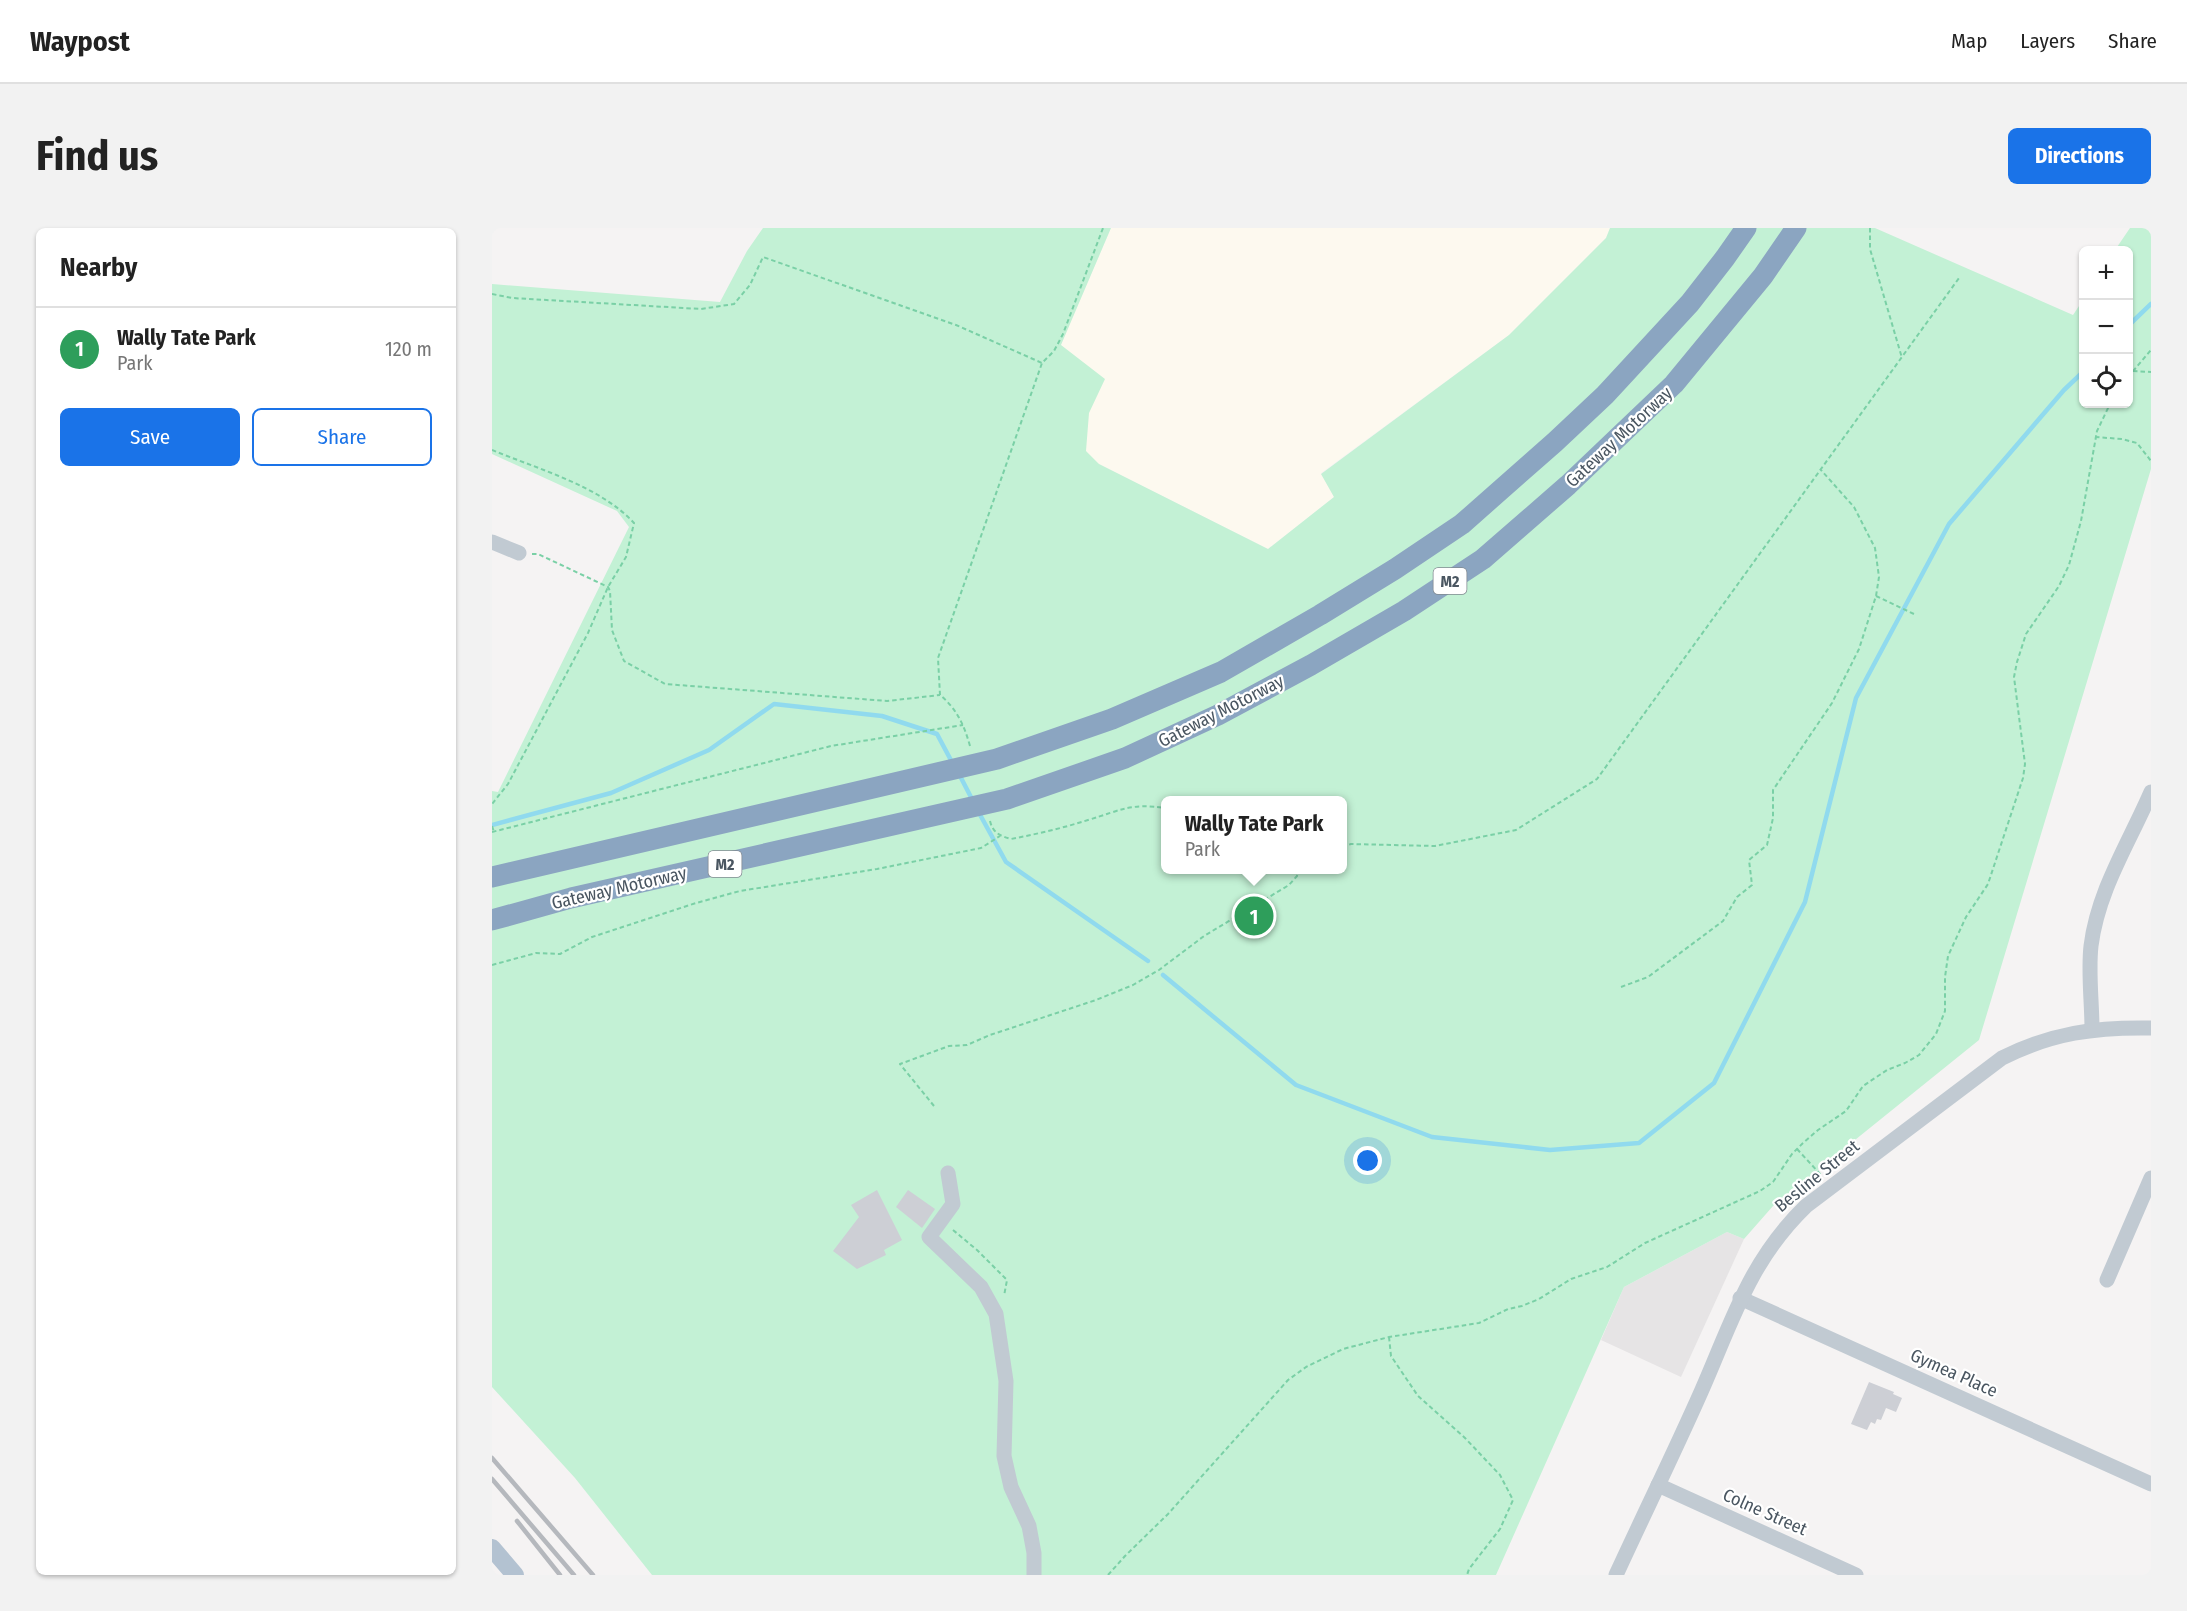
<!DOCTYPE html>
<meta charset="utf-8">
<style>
body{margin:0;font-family:"Fira Sans Condensed",sans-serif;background:#f2f2f2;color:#222}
.controls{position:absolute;right:18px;top:18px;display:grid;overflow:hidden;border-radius:9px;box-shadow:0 2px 4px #0004}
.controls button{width:54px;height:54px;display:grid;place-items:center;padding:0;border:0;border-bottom:2px solid #e0e0e0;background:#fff;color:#222;font:30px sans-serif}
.you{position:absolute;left:876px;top:933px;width:21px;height:21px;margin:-15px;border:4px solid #fff;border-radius:50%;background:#1a73e8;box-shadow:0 0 0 9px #1a73e833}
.badge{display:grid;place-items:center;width:39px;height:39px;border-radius:50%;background:#1a73e8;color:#fff;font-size:20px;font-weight:700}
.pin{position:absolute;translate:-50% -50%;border:3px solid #fff;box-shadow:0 2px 6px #0006}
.popup{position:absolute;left:669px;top:568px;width:186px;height:78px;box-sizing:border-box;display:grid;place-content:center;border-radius:9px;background:#fff;filter:drop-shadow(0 2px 4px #0005);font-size:20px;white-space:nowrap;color:#767676}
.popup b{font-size:22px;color:#222}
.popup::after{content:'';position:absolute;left:50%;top:100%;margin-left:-12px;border:12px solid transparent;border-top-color:#fff}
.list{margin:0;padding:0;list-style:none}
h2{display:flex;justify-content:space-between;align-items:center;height:78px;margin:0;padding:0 24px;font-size:26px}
h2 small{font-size:20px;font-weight:400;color:#767676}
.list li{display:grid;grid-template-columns:39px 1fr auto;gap:18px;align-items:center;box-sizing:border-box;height:84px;padding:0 24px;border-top:2px solid #e0e0e0}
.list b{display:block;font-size:22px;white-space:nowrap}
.list p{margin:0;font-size:20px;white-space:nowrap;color:#767676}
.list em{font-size:20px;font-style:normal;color:#767676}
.actions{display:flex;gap:12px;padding:18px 24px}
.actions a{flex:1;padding:14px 0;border:2px solid #1a73e8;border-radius:9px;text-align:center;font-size:21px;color:#1a73e8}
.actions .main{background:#1a73e8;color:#fff}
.icon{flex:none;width:33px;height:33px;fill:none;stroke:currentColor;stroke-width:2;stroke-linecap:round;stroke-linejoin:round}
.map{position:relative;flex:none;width:1659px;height:1347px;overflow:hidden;border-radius:9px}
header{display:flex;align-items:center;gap:36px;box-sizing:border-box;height:84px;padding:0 30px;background:#fff;border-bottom:2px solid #e0e0e0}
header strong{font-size:28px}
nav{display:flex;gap:33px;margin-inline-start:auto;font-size:21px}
.intro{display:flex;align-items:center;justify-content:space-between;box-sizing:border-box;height:144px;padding:0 36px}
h1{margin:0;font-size:42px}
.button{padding:15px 27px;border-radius:9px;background:#1a73e8;color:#fff;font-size:21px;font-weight:700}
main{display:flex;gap:36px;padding:0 36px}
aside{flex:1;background:#fff;border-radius:9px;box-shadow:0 2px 4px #0004}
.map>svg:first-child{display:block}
.commercial{fill:#fdf9ef}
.education{fill:#e6e4e5}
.green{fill:#c3f1d5;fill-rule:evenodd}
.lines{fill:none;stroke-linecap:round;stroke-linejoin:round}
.stream{stroke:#90daee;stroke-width:4.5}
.building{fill:#cdcfd5}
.path{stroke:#7ad0a6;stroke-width:2;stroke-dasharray:4.5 3;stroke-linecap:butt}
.minor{stroke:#c1cad2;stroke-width:15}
.major{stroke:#b3c2d1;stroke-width:18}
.highway{stroke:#8ba5c1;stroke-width:21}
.rail{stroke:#b5b8bd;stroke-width:4.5}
.labels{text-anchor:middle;stroke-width:4.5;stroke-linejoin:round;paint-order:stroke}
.shield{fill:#fff;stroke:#808990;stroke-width:1.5}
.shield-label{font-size:16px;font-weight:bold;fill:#4a5661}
.street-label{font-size:18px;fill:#4a5661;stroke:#fff}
</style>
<header>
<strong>Waypost</strong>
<nav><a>Map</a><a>Layers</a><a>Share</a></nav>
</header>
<div class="intro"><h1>Find us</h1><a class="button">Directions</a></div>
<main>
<aside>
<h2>Nearby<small></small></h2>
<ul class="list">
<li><span class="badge" style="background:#2e9e5b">1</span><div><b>Wally Tate Park</b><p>Park</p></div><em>120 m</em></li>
</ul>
<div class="actions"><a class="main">Save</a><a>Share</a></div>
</aside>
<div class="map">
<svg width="1659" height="1347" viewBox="0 0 1659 1347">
<rect width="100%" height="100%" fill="#f5f3f3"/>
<!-- commercial -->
<polygon class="commercial" points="619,0 1118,0 1114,10 1017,107 829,245 842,269 776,321 533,199"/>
<!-- education -->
<polygon class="education" points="1235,1004 1252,1011 1189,1149 1109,1112 1132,1059"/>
<!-- green -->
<path class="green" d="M271,0h348l-50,117 44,34 -16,34 -3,38 13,13 169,85 66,-52 -13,-23 188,-139 97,-97 4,-10h265l198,87 10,-15 1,104h44v-154h-13l15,-22h21v241l-172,571 -206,166 -29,33 -17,-7 -103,55 -128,288h-844l-77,-97 -83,-91v-596l6,1 131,-265 -12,-16 -125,-57v-170l228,18 27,-51zM674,572h176v70h-176z"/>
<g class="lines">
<!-- stream -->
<g class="stream">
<polyline points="1636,98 1659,76"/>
<polyline points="467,546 481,573"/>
<polyline points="486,583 514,634 656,733"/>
<polyline points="0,597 119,565 217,522 282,476 390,488 445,506 461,536"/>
<polyline points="671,747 804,857 940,909 1058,922 1147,915 1222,855 1313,674 1364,470 1457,296 1572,162 1592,143"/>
</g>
</g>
<!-- building -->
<g class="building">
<polygon points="385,962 410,1012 392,1022 394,1027 365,1041 341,1023 367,989 359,977"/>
<polygon points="416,962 443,981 430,1000 404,979"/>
<polygon points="1377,1154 1402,1164 1401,1166 1410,1170 1404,1184 1394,1180 1389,1192 1385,1191 1383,1196 1379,1194 1375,1202 1359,1196"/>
</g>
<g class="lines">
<!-- path -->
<g class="path">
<polyline points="1378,0 1378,21 1410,130"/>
<polyline points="0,66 20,70 209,81 242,76 258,57 271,29 464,97 550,135"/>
<polyline points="1641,143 1659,144"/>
<polyline points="1636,149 1659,122"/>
<polyline points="1603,209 1630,211 1645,215 1659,233"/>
<path d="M0,222c46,19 108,36 142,73l-8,34 -18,30 -20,46 -80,151 -16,20"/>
<polyline points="40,326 46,326 116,359 118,363 120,402 132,433 173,456 395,473 448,467"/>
<polyline points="1384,368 1422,386"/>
<path d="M478,518c-6,-21 -13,-37 -30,-51l-2,-37 104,-295 12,-12 9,-17 40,-106"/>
<path d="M498,593c3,12 10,15 21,18 26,-5 52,-11 77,-19 34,-10 41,-17 78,-12"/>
<polyline points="0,598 2,604"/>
<polyline points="0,604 339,518 471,497"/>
<polyline points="850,619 859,616 943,618 1024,602 1105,551 1467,50"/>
<polyline points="0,737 44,725 68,726 100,709 204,675 248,663 385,641 489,620 508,608"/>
<polyline points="1129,759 1156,749 1231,693 1245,669 1260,657 1257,632 1275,617 1281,590 1281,562 1340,475 1367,421 1384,368 1387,349 1383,320 1362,279 1329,242"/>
<polyline points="442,878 408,836 457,818 475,817 498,807 604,772 641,757 667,742 712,708 797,657 805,648 806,642"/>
<polyline points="1305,921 1330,948"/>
<polyline points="461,1002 485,1022 515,1052 512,1068"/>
<polyline points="897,1109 899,1128 926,1168 973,1210 1008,1247 1021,1272 1008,1301 977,1341 975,1347"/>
<polyline points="616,1347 633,1328 676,1286 796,1152 814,1139 851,1121 897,1109 987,1095 1016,1081 1030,1078 1047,1071 1079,1051 1115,1039 1153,1015 1268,963 1281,954 1300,926 1311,915 1326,902 1354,883 1371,858 1395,842 1413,835 1427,827 1444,806 1453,783 1453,749 1456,728 1474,689 1496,656 1531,550 1533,536 1522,449 1525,434 1534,406 1567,358 1577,337 1589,293 1605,203 1618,176"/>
</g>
<!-- minor -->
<g class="minor">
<polyline points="0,314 27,325"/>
<path d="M1600,801c0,-26 -4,-57 -1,-83 7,-56 38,-103 60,-154"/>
<polyline points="456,945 461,976 437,1009 489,1059 504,1086 514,1153 512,1228 519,1259 537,1298 542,1325 542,1347"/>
<polyline points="1615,1052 1659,950"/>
<polyline points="1248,1070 1659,1256"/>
<polyline points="1166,1257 1364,1347"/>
<path d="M1124,1347c28,-61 58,-122 85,-183 31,-70 48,-131 105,-186l196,-148c50,-25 93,-31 149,-30"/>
</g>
<!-- major -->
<polyline class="major" points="0,1320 23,1347"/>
<!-- highway -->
<g class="highway">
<polyline points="0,649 505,531 620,491 729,444 828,387 903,341 970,296 1063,214 1113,167 1198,75 1233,30 1254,0"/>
<polyline points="0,692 79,670 515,571 633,530 726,487 819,437 912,383 991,331 1076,257 1182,156 1271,48 1304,0"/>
</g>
<!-- rail -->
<g class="rail">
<polyline points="0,1230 101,1347"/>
<polyline points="0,1251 82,1347"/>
<polyline points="25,1293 68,1347"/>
</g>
</g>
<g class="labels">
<!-- shield labels -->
<g class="shield">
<rect x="941.5" y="340" width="33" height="26" rx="4.5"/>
<rect x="216.5" y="623" width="33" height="26" rx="4.5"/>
</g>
<g class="shield-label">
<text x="958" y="359">M2</text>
<text x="233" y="642">M2</text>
</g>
<!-- street labels -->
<g class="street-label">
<text transform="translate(1127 209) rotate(-43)" y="6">Gateway Motorway</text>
<text transform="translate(729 483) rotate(-27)" y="6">Gateway Motorway</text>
<text transform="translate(127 660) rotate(-13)" y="6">Gateway Motorway</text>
<text transform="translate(1325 948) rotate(-39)" y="6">Besline Street</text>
<text transform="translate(1462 1145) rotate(24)" y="6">Gymea Place</text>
<text transform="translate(1273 1284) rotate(24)" y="6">Colne Street</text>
</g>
</g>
</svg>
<div class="controls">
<button>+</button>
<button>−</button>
<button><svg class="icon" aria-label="locate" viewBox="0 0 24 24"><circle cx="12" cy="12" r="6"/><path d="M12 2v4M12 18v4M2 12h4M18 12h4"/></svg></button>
</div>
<div class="you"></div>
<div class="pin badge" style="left:762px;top:688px;background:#2e9e5b">1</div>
<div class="popup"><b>Wally Tate Park</b>Park</div>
</div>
</main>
